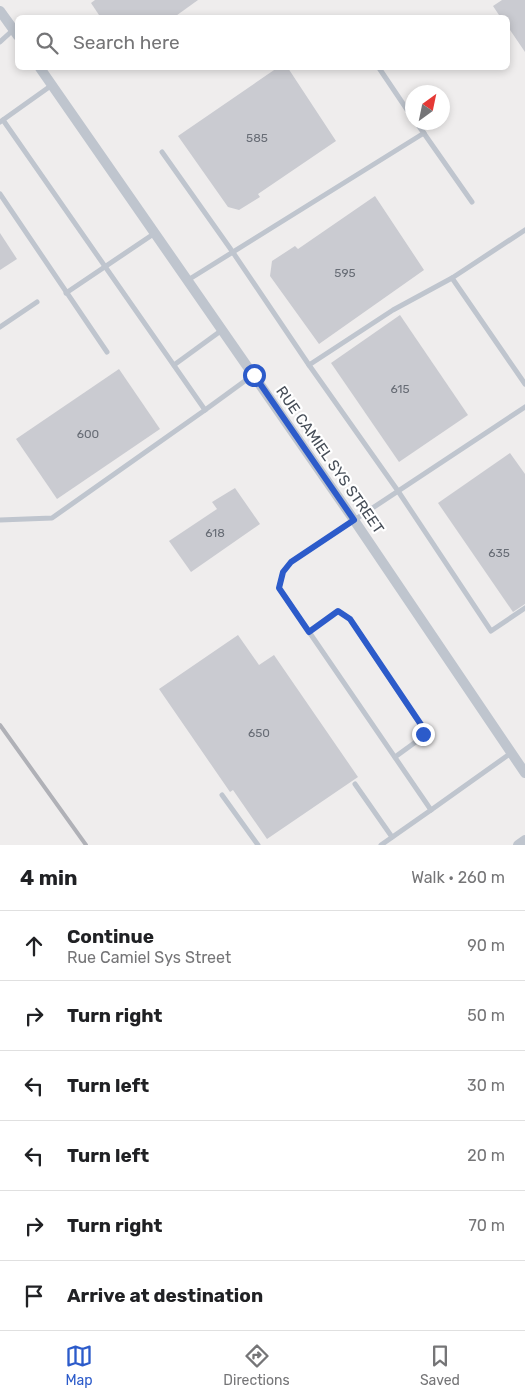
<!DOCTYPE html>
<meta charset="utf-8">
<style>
body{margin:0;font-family:Rubik,sans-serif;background:#f6f6f6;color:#202124}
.compass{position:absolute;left:405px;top:85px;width:45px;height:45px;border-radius:50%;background:#fff;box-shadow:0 2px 8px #0003;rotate:33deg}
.stop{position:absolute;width:15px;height:15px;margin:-11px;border:4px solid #2c5bca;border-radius:50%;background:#fff}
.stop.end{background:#2c5bca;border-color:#fff;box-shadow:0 1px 5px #0008}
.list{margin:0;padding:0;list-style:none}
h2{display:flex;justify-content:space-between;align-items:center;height:65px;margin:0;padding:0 20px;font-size:21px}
h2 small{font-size:16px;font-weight:400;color:#757577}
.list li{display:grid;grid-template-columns:32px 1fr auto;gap:15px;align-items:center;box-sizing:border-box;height:70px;padding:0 20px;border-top:1px solid #e0e0e0}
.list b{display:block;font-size:19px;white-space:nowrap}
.list p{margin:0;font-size:16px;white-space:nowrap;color:#757577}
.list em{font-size:16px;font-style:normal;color:#757577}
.icon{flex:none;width:28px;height:28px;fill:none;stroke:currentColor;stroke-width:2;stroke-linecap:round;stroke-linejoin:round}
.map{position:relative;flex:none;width:525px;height:845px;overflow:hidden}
.search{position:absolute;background:#fff;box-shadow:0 2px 8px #0003;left:15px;right:15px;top:15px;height:55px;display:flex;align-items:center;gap:12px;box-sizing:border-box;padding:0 18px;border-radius:8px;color:#757577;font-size:19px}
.sheet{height:485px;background:#fff}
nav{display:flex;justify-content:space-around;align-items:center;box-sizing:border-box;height:70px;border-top:1px solid #e0e0e0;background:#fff;font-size:14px;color:#757577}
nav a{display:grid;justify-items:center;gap:2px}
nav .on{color:#2c5bca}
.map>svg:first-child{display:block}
.building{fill:#cacbd1}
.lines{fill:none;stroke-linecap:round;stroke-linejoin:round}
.service{stroke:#bfc5ce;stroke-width:5}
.minor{stroke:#bfc5ce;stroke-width:10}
.rail{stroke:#b0b1b7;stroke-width:4}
.route{stroke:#2c5bca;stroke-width:6}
.labels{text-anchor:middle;stroke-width:4.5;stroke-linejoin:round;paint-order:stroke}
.number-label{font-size:12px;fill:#686d76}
.street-label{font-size:15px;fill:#474e58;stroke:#fff}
</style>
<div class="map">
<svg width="525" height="845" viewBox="0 0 525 845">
<rect width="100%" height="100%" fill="#efeded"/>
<!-- building -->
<g class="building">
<polygon points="95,0 198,0 173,18 101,18 91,3"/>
<polygon points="502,0 525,0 525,52 508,27 508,18 501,18 493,6"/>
<polygon points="277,68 288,68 336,141 258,194 260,197 239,210 228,207 178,136"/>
<polygon points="375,196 424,270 319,344 270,276 272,261 295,246 298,249"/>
<polygon points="0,233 17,259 0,270"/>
<polygon points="400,315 468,415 399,462 331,363"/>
<polygon points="119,369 160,429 57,499 16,439"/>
<polygon points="510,453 525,474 525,604 513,612 438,503"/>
<polygon points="235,488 260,524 191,572 169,541 217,509 212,502"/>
<polygon points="238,635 259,665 274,655 358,777 267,839 233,790 230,792 159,689"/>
</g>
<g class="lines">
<!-- service -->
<g class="service">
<polyline points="0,42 13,30"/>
<polyline points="379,68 412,117"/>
<polyline points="0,122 52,85"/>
<polyline points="416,122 472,202"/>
<polyline points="162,152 232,251 309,365"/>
<polyline points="0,194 107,352"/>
<polyline points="525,230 452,278 393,310 309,365 398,491 491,631 525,608"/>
<polyline points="452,278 525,384"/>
<polyline points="188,280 424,133"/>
<polyline points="66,293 155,233"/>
<polyline points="0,327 37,302"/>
<polyline points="174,365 222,330"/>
<polyline points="205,410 253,375"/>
<polyline points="0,520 52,518 205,410 3,120"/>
<polyline points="309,631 338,611 350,619 422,727 423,734 417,741 395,757"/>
<polyline points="511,753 431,810 279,588 283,572 291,562 525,407"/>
<polyline points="355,784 392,837"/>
<polyline points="222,795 258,845"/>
<polyline points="381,845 431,810"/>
</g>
<!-- minor -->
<g class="minor">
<polyline points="0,11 18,36"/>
<polyline points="40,68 354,520 525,773"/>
<polyline points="518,845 525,840"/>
</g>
<!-- rail -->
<polyline class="rail" points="0,725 86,845"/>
</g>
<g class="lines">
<!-- route -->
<polyline class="route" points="254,375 354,520 291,562 283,572 279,588 309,632 338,611 350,619 422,726 423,734"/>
</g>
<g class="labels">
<!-- number labels -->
<g class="number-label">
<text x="257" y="142">585</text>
<text x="345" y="277">595</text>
<text x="400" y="393">615</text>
<text x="88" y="438">600</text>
<text x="215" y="537">618</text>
<text x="499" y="557">635</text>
<text x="259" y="737">650</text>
</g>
<!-- street labels -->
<g class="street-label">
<text transform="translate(330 460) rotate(55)" y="5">RUE CAMIEL SYS STREET</text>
</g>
</g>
</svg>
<svg class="compass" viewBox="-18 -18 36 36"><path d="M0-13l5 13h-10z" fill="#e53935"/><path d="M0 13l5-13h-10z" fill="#757577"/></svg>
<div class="stop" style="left:254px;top:375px"></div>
<div class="stop end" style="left:423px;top:734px"></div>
<div class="search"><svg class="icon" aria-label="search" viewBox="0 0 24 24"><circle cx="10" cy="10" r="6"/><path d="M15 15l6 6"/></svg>Search here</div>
</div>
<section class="sheet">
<h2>4 min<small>Walk · 260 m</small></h2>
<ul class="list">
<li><svg class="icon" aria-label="ahead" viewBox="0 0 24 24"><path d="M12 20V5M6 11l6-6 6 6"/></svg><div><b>Continue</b><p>Rue Camiel Sys Street</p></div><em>90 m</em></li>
<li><svg class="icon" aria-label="right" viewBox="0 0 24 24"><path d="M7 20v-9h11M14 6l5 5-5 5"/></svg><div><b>Turn right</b></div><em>50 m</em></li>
<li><svg class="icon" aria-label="left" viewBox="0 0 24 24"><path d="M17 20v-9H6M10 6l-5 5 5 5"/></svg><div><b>Turn left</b></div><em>30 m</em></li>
<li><svg class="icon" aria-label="left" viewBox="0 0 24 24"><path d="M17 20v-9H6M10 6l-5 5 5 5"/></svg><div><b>Turn left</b></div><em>20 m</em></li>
<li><svg class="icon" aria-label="right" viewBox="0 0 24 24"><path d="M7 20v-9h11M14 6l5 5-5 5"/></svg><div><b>Turn right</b></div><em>70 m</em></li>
<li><svg class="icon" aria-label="arrive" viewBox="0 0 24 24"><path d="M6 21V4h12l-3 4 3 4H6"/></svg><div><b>Arrive at destination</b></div></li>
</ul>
</section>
<nav>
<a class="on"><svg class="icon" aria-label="map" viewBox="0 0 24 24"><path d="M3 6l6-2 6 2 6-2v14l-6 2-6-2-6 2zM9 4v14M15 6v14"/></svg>Map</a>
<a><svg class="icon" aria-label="directions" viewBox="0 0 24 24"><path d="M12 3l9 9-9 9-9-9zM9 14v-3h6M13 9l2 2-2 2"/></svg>Directions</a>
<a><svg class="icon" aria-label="saved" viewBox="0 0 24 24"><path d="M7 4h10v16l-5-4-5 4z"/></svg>Saved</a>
</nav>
